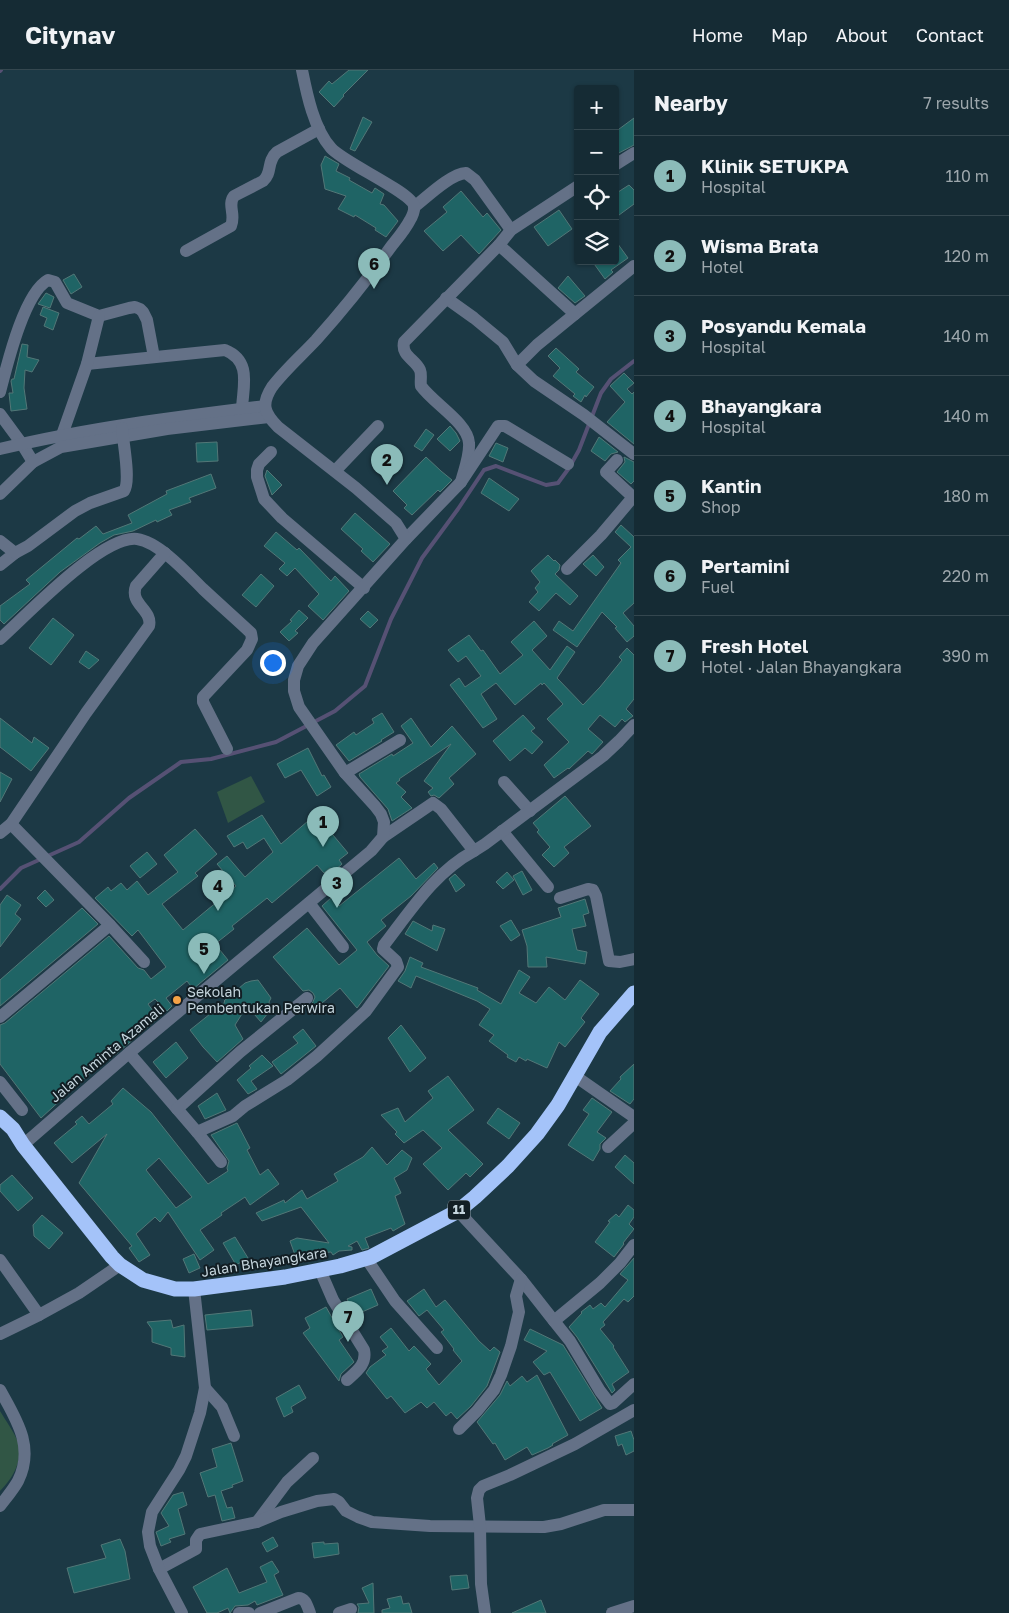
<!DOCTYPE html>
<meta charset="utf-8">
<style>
body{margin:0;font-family:"Golos Text",sans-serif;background:#223740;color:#f1f3f6}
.controls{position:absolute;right:15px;top:15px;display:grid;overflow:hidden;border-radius:5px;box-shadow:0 1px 4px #0004}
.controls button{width:45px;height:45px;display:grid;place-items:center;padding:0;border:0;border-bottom:1px solid #34474f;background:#152b34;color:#f1f3f6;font:25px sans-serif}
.you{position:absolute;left:272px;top:592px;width:18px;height:18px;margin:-12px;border:4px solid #fff;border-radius:50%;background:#1a73e8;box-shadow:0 0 0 8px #1a73e833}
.badge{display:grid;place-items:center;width:32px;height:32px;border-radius:50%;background:#8bbbb9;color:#111;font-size:16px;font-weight:700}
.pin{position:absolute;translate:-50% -41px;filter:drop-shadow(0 1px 2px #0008)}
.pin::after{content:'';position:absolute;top:26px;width:18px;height:15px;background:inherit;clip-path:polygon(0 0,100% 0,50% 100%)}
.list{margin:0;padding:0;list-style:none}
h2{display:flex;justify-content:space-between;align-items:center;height:65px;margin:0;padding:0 20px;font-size:21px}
h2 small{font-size:16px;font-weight:400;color:#9da7ac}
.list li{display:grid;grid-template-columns:32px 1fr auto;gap:15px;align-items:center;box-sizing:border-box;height:80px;padding:0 20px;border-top:1px solid #34474f}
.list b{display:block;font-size:19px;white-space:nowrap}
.list p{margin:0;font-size:16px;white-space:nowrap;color:#9da7ac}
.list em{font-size:16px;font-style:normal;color:#9da7ac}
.icon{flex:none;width:28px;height:28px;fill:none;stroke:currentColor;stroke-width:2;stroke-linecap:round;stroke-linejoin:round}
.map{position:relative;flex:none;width:634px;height:1543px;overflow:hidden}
header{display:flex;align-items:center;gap:30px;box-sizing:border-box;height:70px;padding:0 25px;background:#152b34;border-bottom:1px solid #34474f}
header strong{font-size:24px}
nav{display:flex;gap:28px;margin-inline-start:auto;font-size:18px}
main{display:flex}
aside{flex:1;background:#152b34}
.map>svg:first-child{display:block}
.green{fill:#315645}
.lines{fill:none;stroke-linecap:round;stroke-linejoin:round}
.stream{stroke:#565174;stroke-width:4}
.building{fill:#1f6465;stroke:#527777;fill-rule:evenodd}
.minor{stroke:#647187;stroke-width:12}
.highway{stroke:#a4c3f9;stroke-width:15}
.poi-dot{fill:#f5a246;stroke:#121e24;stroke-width:2}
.labels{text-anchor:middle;stroke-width:4;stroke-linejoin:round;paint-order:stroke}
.shield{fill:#121e24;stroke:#8f9ea6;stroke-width:1}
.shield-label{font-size:12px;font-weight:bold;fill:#c5d5dd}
.poi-label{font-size:14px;fill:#c5d5dd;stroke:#121e24;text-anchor:start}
.street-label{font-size:14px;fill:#c5d5dd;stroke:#121e24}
</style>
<header>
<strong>Citynav</strong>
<nav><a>Home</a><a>Map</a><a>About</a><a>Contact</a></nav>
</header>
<main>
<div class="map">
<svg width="634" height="1543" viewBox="0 0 634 1543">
<rect width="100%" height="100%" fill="#1c3945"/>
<!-- green -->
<g class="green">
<polygon points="251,706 265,732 228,753 217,722"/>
<path d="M0,1341c6,10 14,21 18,31 5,19 -5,36 -18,49z"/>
</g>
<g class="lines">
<!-- stream -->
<g class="stream">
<polyline points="0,1 1,0"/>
<polyline points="0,819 21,798 79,772 129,728 181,692 211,689 276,672 335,641 365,616 391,549 422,488 458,439 484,400 496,396 546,415 558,413 569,398 579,380 601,323 611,309 634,291"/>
</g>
</g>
<!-- building -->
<g class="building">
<polygon points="349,0 368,0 343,25 344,26 334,37 319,22 329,11 332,14"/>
<polygon points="363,47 372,52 355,81 350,79"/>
<polygon points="634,48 634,75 615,85 615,62"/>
<polygon points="325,86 339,94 336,101 350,108 349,110 372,123 375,118 384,124 380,134 384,135 398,151 386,167 375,160 376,158 355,145 354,147 338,139 346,126 325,119 321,95"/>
<polygon points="629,115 634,120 634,134 615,148 615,124"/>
<polygon points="461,121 483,147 487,143 501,160 479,184 461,165 443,181 424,161 447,142 443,137"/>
<polygon points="559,140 572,159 548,176 534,157"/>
<polygon points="615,170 628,188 611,200 613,202 605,209 592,191 615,191"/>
<polygon points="74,204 82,217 71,224 63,210"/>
<polygon points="568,206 585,226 575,233 558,218"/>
<polygon points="46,223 54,227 50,238 38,234"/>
<polygon points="43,237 59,243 53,260 44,256 47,248 40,245"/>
<polygon points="22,274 28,275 27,287 39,290 32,302 25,300 24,318 27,339 11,341 9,323 13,323 11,311 12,309 14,309"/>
<polygon points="556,278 579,299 576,302 594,317 586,327 585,325 581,332 573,326 575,324 553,306 560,298 548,286"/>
<polygon points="624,303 634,313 627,319 632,324 634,322 634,374 607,352 625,332 610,316"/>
<polygon points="450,356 456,363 460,371 450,381 437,369"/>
<polygon points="426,359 434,365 422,381 414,376"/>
<polygon points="599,367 618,382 611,384 605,391 591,381"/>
<polygon points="217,372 218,391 197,392 196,373"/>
<polygon points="496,373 508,378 503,392 489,386"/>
<polygon points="426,387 441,401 452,410 440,422 438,420 412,445 404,438 407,435 393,421"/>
<polygon points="624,387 634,392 634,411 631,414 617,402 625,392"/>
<polygon points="267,400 282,415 272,425 265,406"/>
<polygon points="211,404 216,418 189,428 191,432 169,440 172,445 157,452 156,450 133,461 114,465 100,473 60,502 4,554 0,550 0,536 30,514 26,510 77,468 79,469 96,456 103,464 132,453 128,445 167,424 166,421"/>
<polygon points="489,408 519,429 509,441 481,423"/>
<polygon points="355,443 390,474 373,492 361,481 363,479 341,459"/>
<polygon points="621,455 634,467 634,533 623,543 634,556 634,566 627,572 615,558 617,557 602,542 577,577 553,560 559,551 573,561 621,493 618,490 631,477 615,462"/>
<polygon points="276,462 297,480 299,478 331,511 335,506 349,521 323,550 308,536 319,524 295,498 287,506 279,499 285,493 264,476"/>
<polygon points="548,485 554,491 555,490 560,495 559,500 555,504 578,526 570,535 556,523 539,541 529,532 538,522 535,518 540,512 531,501"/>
<polygon points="593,485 604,497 596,506 583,494"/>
<polygon points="261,504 274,516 256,537 242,525"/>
<polygon points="299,540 308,548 295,561 298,563 289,571 280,562 292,551 290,550"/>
<polygon points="368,541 378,550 370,558 360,549"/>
<polygon points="53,548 74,565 51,595 29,578"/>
<polygon points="534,551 547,566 532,580 550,600 567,576 575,582 557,608 583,635 600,617 622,590 619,587 627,578 634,585 634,629 626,639 633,646 625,652 622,649 615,657 600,645 588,659 603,672 592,684 588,681 569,699 568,698 554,708 544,695 569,672 547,649 563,634 544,613 542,615 541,613 515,635 496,613 481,624 497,649 483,658 450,615 459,608 465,617 481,606 466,586 458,592 448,580 469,565 481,581 483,580 500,604 523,585 511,572"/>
<polygon points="86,581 99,590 89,599 79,592"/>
<polygon points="382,643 394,662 381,670 382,671 349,691 336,675 354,662 356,665 374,653 372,649"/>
<polygon points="523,645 535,658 531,661 543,672 532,684 525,678 510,691 493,671"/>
<polygon points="0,648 32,673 34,667 49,678 31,701 0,677"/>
<polygon points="411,648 431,677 452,656 476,684 449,708 454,714 439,728 434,725 431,726 428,722 433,718 424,711 451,674 399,709 400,710 396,713 406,722 401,727 412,738 392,751 388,739 360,707 359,704 392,684 393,686 413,673 401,656"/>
<polygon points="308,678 322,706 324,705 331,717 317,726 301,700 285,708 277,694"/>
<polygon points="0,702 12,709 0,732"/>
<polygon points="565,726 591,756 564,777 569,783 554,797 542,785 550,777 537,762 539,760 533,753"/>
<polygon points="262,745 281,774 308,751 320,766 328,759 348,783 339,790 342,794 333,802 330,798 324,803 317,795 272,833 267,828 232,856 234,859 215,874 228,890 193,919 187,911 166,928 172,936 167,941 155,929 148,934 158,948 115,985 113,982 41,1048 0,994 0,955 5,953 109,866 138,898 144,900 151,909 166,897 138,860 132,866 95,828 108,817 111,821 121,813 127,820 137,811 148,825 178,802 164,785 195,759 217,784 195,803 198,806 162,834 183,860 236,816 217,794 227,786 245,807 273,782 264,768 247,779 243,772 234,777 227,766"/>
<polygon points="147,782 157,794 140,808 130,796"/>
<polygon points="399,788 416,809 434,793 438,798 411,826 381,850 386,856 367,872 377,885 389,896 357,938 340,918 316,938 312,934 315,927 313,923 309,920 303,921 273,887 307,858 339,895 357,880 322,836 332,827 339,836"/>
<polygon points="522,801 532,820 523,825 513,806"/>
<polygon points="507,802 514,810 503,819 496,812"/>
<polygon points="455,804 465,815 456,822 449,809"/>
<polygon points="45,820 54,830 46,837 37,828"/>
<polygon points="7,825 21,835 15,844 21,849 0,877 0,835"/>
<polygon points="585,829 589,843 583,845 586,856 572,859 577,880 587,882 585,894 546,887 547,897 528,897 527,876 522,860 561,847 558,838"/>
<polygon points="82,838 98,854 0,936 0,910"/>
<polygon points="511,850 520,865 511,871 500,856"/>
<polygon points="413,851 432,861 433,855 445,859 437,881 405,864"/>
<polygon points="410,887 423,893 421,897 478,918 477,920 501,934 519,900 530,907 519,923 536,933 549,917 565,930 580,910 599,924 581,948 585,952 565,977 559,972 547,998 527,989 526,991 519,987 516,992 507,987 508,985 489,971 494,965 479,955 490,939 477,931 416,906 411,918 398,911 405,901"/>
<polygon points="258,910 271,928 269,932 271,939 261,952 247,936 235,955 243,969 217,992 203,977 190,960 225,932 224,931 245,913 251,911"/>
<polygon points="401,955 426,988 410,1002 388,968"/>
<polygon points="303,959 316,976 281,1004 272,992 298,973 293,967"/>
<polygon points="176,972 188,988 166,1008 153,992"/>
<polygon points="262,985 273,996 251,1011 257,1019 248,1024 237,1010 251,998 249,996"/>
<polygon points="634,994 634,1029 630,1034 610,1021 621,1009 620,1007"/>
<polygon points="448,1006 474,1040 448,1060 483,1094 470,1107 466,1103 448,1120 423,1094 442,1078 423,1060 404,1073 395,1064 397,1062 381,1045 398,1038 405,1052 433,1028 428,1021"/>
<path d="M123,1018l28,24 57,72 20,-13 -1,-3 2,-7 -18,-26 26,-12 13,25 -3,2 13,25 8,-6 11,15 -29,21 -5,-8 -24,16 1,2 -22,15 14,20 -14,10 -32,-48 -8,10 -5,-5 -19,17 14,21 -11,7 -10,-14 3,-2 -53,-63 28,-49 -35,29 -18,-20 23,-19 -2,-2 7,-6 7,8 24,-20 -2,-3zM159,1088l33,39 -16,11 -30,-38z"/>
<polygon points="217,1023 226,1040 205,1049 198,1036"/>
<polygon points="592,1028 612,1042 597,1062 606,1068 600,1074 600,1079 593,1091 568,1075 589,1044 583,1040"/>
<polygon points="498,1038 520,1053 509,1069 487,1053"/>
<polygon points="372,1077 387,1095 402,1080 412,1088 407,1100 394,1108 401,1123 395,1126 405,1154 393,1161 391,1158 365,1168 369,1178 362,1180 357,1171 348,1176 352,1177 352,1180 339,1181 333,1185 331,1182 295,1185 290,1171 297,1168 329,1173 301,1137 262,1151 256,1143 284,1130 285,1133 302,1120 307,1129 338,1111 334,1104 363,1087"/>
<polygon points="625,1085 634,1093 634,1114 615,1097"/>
<polygon points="12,1105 33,1128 18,1141 0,1121 0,1115"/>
<polygon points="628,1135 634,1140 634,1147 629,1154 634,1159 623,1173 624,1174 614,1187 595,1172 610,1152 608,1151 616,1144 619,1147"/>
<polygon points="42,1145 63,1163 49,1179 34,1166 33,1155"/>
<polygon points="235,1167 248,1188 236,1195 223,1173"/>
<polygon points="194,1184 200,1198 189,1203 183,1189"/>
<polygon points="634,1188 634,1226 628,1232 624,1229 603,1252 605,1255 600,1259 614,1276 613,1277 629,1302 612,1314 615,1320 612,1323 577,1267 569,1257 582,1243 581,1242 590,1235 593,1239 601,1233 605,1237 628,1210 620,1204"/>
<polygon points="371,1219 378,1235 355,1245 347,1229"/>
<polygon points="424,1219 436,1237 445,1230 479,1271 490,1281 494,1277 500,1282 487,1316 471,1336 457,1349 451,1342 446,1346 434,1332 427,1338 421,1332 405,1343 391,1326 387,1329 366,1303 370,1297 386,1285 382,1281 388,1277 380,1267 391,1258 409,1281 414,1276 431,1294 426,1299 439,1315 462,1291 453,1280 454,1279 441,1262 444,1260 427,1240 419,1246 407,1231"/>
<polygon points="326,1237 343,1267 339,1270 354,1292 341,1304 339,1311 303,1263 310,1258 305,1248"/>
<polygon points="251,1240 253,1256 207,1260 205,1245"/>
<polygon points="171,1250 173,1258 184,1255 185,1287 171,1285 171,1278 152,1272 152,1259 147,1252"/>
<polygon points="530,1259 563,1275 602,1338 580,1351 550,1302 544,1305 533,1292 547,1281 524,1270"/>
<polygon points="537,1305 568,1365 552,1374 553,1375 548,1378 532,1385 527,1377 505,1390 495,1373 493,1374 477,1352 500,1325 507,1311 510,1316 522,1306 527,1312"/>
<polygon points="299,1315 306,1328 291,1337 293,1342 284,1347 276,1328"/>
<polygon points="631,1361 634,1370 634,1381 626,1385 622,1374 618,1376 615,1366"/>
<polygon points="231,1373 243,1411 232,1415 233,1417 221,1421 227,1438 232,1437 235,1448 222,1451 215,1425 208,1427 200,1403 217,1397 212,1379"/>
<polygon points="183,1422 187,1435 178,1439 185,1464 169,1469 171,1472 161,1476 156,1462 169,1456 161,1443 173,1425"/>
<polygon points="273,1467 278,1476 267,1482 262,1473"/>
<polygon points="120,1469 125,1481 130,1509 74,1523 67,1498 106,1488 101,1475"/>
<polygon points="324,1472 324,1474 338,1473 339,1484 314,1488 312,1473"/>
<polygon points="272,1491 279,1502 274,1505 283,1525 257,1535 255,1531 248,1535 235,1536 230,1543 228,1538 217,1543 207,1543 193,1517 227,1498 239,1523 267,1512 260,1497"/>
<polygon points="467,1505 469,1518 452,1520 450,1506"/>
<polygon points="373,1513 374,1543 358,1543 359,1537 357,1534 369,1533 362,1518"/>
<polygon points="401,1526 403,1534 409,1533 412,1543 382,1543 382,1540 390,1538 387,1529"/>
<polygon points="541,1530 546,1543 512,1543"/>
</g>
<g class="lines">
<!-- minor -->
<g class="minor">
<polyline points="615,95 634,83"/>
<path d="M414,137c12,-9 36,-33 52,-34l9,7 36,50"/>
<polyline points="499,175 575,244 634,196"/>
<path d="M186,181l45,-25c5,-12 -4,-21 3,-30l29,-15c10,-9 3,-19 14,-29l42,-23"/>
<polyline points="446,228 474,248 503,272 517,295"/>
<polyline points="575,244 537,275 517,295 534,311 584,345 634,384"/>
<path d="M87,294l138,-14c27,11 18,36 17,59"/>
<path d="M0,322c7,-27 24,-99 48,-112l7,2 12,21 32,13 30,-8 6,-1 5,2 3,3 4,8 7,37"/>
<polyline points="0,344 22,374 33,392"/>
<polyline points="61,370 62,365 87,294 99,246"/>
<path d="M0,379c87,-21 176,-32 265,-43"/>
<polyline points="271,382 259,394 257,400 257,407 264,429 282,448 364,518"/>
<polyline points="617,390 606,402 633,427"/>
<polyline points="335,401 378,356"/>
<path d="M461,412c3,-12 9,-26 8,-39 -1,-20 -36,-40 -48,-57 -1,-5 1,-11 -1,-16 -5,-11 -19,-14 -16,-28l95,-97 12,-15 67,-44"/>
<polyline points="0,424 33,392 61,377 167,359 269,347"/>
<polyline points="406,469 461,412 498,356 505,356 568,394"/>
<polyline points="0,471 15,483 0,495"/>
<path d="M15,483l13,-7 47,-35 15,-8 34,-12c7,-10 -1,-49 -2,-63"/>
<polyline points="567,499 601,465 634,426"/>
<path d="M0,569c27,-24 102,-104 137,-100 22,3 50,34 66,50 16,15 32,29 48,44l1,6 -5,11 -44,47v5l24,47"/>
<polyline points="345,703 400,670"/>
<polyline points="504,712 530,741"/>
<polyline points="11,754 110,855"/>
<polyline points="502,761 548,817"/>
<path d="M0,763l11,-9 75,-111 63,-87c4,-16 -20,-22 -13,-40l29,-33"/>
<polyline points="383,767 433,733 441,739 474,781 485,774 603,686 619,671 634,655"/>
<polyline points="560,828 588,819 593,820 596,826 609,891 620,892 634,889"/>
<polyline points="309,833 343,877"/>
<polyline points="0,947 110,855 144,892"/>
<polyline points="129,983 197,1062 221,1092"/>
<polyline points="575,1006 634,1047"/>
<polyline points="0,1012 22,1040"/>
<polyline points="177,1039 240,982 307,928"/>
<path d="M197,1062l36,-16 12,-10 42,-26 30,-24 49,-45 32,-44 -2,-6 -13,-12 1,-4c27,-35 51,-73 90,-94"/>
<path d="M23,1075l106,-92 242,-202 12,-14 1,-15 -3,-8 -6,-8 -30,-33 -46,-66 -5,-16v-11l4,-14 15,-23 93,-104 -10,-16 -40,-35 -78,-61c-14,-14 -17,-23 -6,-40 13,-17 29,-31 44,-47 26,-29 51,-60 74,-92 7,-9 15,-18 20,-28 2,-3 5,-10 4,-14 -3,-14 -70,-43 -83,-58 -17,-19 -24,-53 -29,-78"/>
<polyline points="608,1077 634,1053"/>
<polyline points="458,1141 521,1209 554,1251 600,1213 620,1193 634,1175"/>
<polyline points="366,1188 395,1231 437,1278"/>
<polyline points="0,1190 39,1245 79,1223 120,1195"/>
<path d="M320,1200l13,30 31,50c3,14 -7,21 -17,30"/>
<polyline points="554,1251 570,1271 600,1321 610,1334 613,1333 634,1314"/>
<polyline points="0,1264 39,1245"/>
<polyline points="205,1318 222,1337 234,1366"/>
<path d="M0,1320c16,29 35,57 18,91 -5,9 -12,17 -18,25"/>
<polyline points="459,1359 477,1341 494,1320 501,1305 511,1276 519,1242 516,1226 521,1209"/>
<polyline points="257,1452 287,1412 313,1388"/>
<polyline points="159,1499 196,1479 196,1470 200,1464 257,1452 281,1442 317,1431 334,1429 339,1432 346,1441 358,1447 372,1452 430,1456 544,1457 561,1454 604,1440 634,1440"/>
<polyline points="182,1543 159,1499 150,1476 148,1462 152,1442 179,1400 186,1386 200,1343 205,1318 194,1219"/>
<polyline points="239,1543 249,1543"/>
<path d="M260,1543l38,-15c8,0 9,8 12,15"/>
<polyline points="339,1543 351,1539"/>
<polyline points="485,1543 481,1514 480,1456 477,1428 479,1420 483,1416 510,1405 575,1374 634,1340"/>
<polyline points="612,1543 634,1536"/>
</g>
<!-- highway -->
<polyline class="highway" points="0,1047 13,1059 23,1075 112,1187 120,1195 143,1210 175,1219 194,1219 285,1207 340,1196 371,1187 458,1141 475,1127 508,1096 537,1064 558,1035 600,962 634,923"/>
</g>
<!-- markers -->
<circle class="poi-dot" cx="177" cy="930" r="5"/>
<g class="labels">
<!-- shield labels -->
<rect class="shield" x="448" y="1130.5" width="22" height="19" rx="4"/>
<g class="shield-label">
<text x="459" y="1144">11</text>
</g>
<!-- poi labels -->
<g class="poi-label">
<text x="187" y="927">Sekolah<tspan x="187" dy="16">Pembentukan Perwira</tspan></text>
</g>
<!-- street labels -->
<g class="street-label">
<text transform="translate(107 983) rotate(-40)" y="5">Jalan Aminta Azamali</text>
<text transform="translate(264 1192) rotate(-9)" y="5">Jalan Bhayangkara</text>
</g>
</g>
</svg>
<div class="controls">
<button>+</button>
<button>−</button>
<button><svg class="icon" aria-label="locate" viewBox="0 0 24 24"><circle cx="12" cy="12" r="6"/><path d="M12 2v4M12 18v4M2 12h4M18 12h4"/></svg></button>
<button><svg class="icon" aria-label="layers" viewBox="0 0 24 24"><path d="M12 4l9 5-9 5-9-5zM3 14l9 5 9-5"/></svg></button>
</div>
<div class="you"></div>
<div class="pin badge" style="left:323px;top:777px">1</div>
<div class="pin badge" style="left:387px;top:415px">2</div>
<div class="pin badge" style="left:337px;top:838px">3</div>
<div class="pin badge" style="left:218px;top:841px">4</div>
<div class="pin badge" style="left:204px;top:904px">5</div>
<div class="pin badge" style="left:374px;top:219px">6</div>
<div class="pin badge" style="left:348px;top:1272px">7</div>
</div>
<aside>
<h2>Nearby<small>7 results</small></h2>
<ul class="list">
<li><span class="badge">1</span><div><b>Klinik SETUKPA</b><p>Hospital</p></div><em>110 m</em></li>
<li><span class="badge">2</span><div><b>Wisma Brata</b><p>Hotel</p></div><em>120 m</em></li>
<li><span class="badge">3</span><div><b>Posyandu Kemala</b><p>Hospital</p></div><em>140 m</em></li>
<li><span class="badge">4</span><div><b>Bhayangkara</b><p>Hospital</p></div><em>140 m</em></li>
<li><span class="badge">5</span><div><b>Kantin</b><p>Shop</p></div><em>180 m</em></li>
<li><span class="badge">6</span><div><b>Pertamini</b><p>Fuel</p></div><em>220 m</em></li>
<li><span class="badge">7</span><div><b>Fresh Hotel</b><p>Hotel · Jalan Bhayangkara</p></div><em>390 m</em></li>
</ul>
</aside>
</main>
